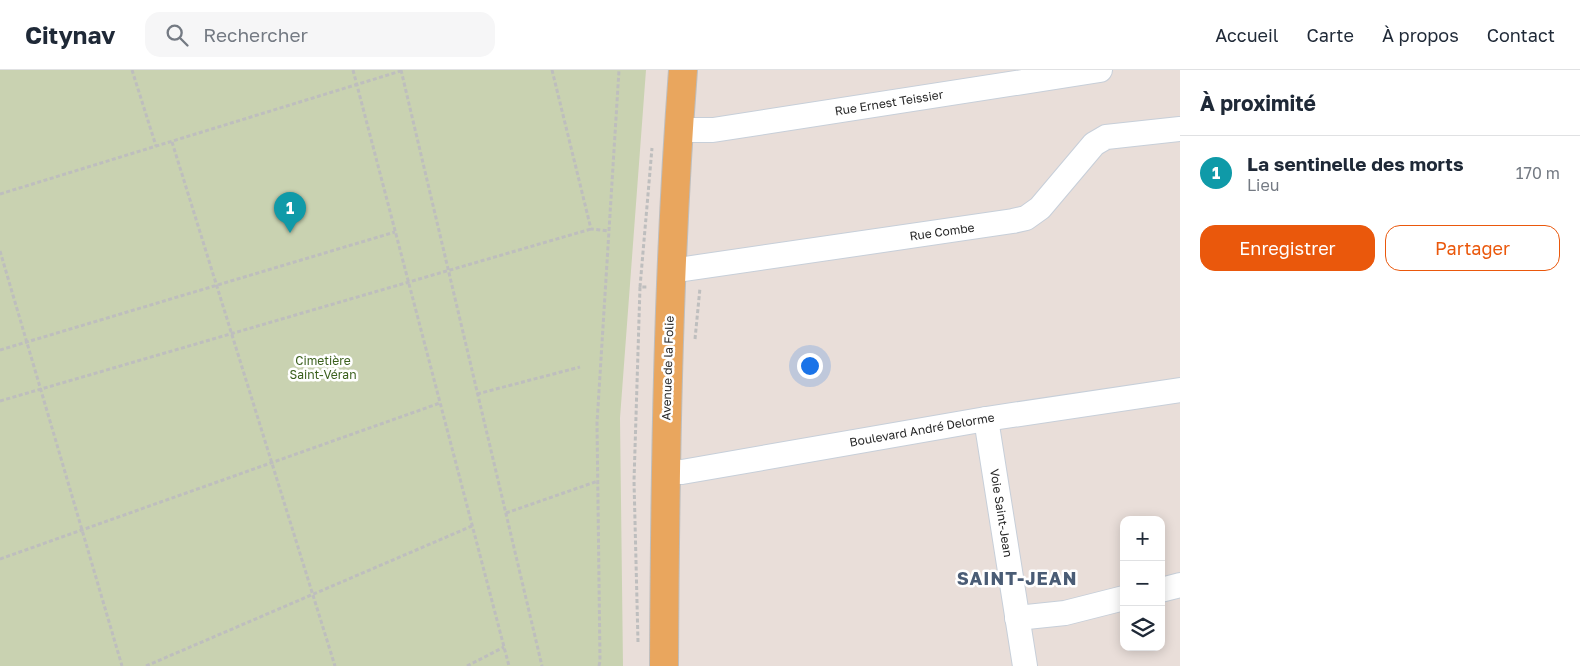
<!DOCTYPE html>
<html lang="fr">
<meta charset="utf-8">
<style>
body{margin:0;font-family:"Golos Text",sans-serif;background:#f6f6f7;color:#1f2937}
.controls{position:absolute;right:15px;bottom:15px;display:grid;overflow:hidden;border-radius:10px;box-shadow:0 2px 12px #0003}
.controls button{width:45px;height:45px;display:grid;place-items:center;padding:0;border:0;border-bottom:1px solid #e0e1e3;background:#fff;color:#1f2937;font:25px sans-serif}
.you{position:absolute;left:809px;top:295px;width:18px;height:18px;margin:-12px;border:4px solid #fff;border-radius:50%;background:#1a73e8;box-shadow:0 0 0 8px #1a73e833}
.badge{display:grid;place-items:center;width:32px;height:32px;border-radius:50%;background:#ea580c;color:#fff;font-size:16px;font-weight:700}
.pin{position:absolute;translate:-50% -41px;filter:drop-shadow(0 1px 2px #0008)}
.pin::after{content:'';position:absolute;top:26px;width:18px;height:15px;background:inherit;clip-path:polygon(0 0,100% 0,50% 100%)}
.list{margin:0;padding:0;list-style:none}
h2{display:flex;justify-content:space-between;align-items:center;height:65px;margin:0;padding:0 20px;font-size:21px}
h2 small{font-size:16px;font-weight:400;color:#747a83}
.list li{display:grid;grid-template-columns:32px 1fr auto;gap:15px;align-items:center;box-sizing:border-box;height:75px;padding:0 20px;border-top:1px solid #e0e1e3}
.list b{display:block;font-size:19px;white-space:nowrap}
.list p{margin:0;font-size:16px;white-space:nowrap;color:#747a83}
.list em{font-size:16px;font-style:normal;color:#747a83}
.actions{display:flex;gap:10px;padding:15px 20px}
.actions a{flex:1;padding:11px 0;border:1px solid #ea580c;border-radius:15px;text-align:center;font-size:18px;color:#ea580c}
.actions .main{background:#ea580c;color:#fff}
.icon{flex:none;width:28px;height:28px;fill:none;stroke:currentColor;stroke-width:2;stroke-linecap:round;stroke-linejoin:round}
.map{position:relative;flex:none;width:1180px;height:596px;overflow:hidden}
header{display:flex;align-items:center;gap:30px;box-sizing:border-box;height:70px;padding:0 25px;background:#fff;border-bottom:1px solid #e0e1e3}
header strong{font-size:24px}
nav{display:flex;gap:28px;margin-inline-start:auto;font-size:18px}
.search{width:350px;height:45px;background:#f6f6f7;display:flex;align-items:center;gap:12px;box-sizing:border-box;padding:0 18px;border-radius:15px;color:#747a83;font-size:19px}
main{display:flex}
aside{flex:1;background:#fff}
.map>svg:first-child{display:block}
.cemetery{fill:#c9d2b1}
.lines{fill:none;stroke-linecap:round;stroke-linejoin:round}
.minor-casing{stroke:#c7cfd9;stroke-width:26}
.major-casing{stroke:#bebebe;stroke-width:30}
.path{stroke:#bebebe;stroke-width:3;stroke-dasharray:4 2.5;stroke-linecap:butt}
.minor{stroke:#fff;stroke-width:24}
.major{stroke:#e9a65e;stroke-width:28}
.labels{text-anchor:middle;stroke-width:5;stroke-linejoin:round;paint-order:stroke}
.street-label{font-size:12px;fill:#272727;stroke:#fff}
.park-label{font-size:12px;fill:#3a5f1c;stroke:#fff}
.district-label{font-size:18px;font-weight:bold;letter-spacing:1px;fill:#4a5c75;stroke:#fff}
</style>
<header>
<strong>Citynav</strong>
<div class="search"><svg class="icon" aria-label="search" viewBox="0 0 24 24"><circle cx="10" cy="10" r="6"/><path d="M15 15l6 6"/></svg>Rechercher</div>
<nav><a>Accueil</a><a>Carte</a><a>À propos</a><a>Contact</a></nav>
</header>
<main>
<div class="map">
<svg width="1180" height="596" viewBox="0 0 1180 596">
<rect width="100%" height="100%" fill="#e9ded9"/>
<!-- cemetery -->
<polygon class="cemetery" points="0,0 646,0 620,348 623,596 0,596"/>
<g class="lines">
<defs>
<g id="minor">
<polyline points="679,60 713,60 1100,0"/>
<polyline points="671,201 1013,151 1026,148 1040,138 1094,74 1106,67 1180,59"/>
<polyline points="986,349 1025,596"/>
<polyline points="665,401 682,402 986,349 1180,320"/>
<polyline points="1161,520 1180,515"/>
<polyline points="1017,548 1065,543 1124,528"/>
</g>
<path id="major" d="M664,596c1,-199 4,-398 19,-596"/>
</defs>
<!-- minor casing -->
<use href="#minor" class="minor-casing"/>
<!-- major casing -->
<use href="#major" class="major-casing"/>
<!-- path -->
<g class="path">
<polyline points="132,0 156,76"/>
<polyline points="353,0 509,596"/>
<polyline points="401,0 542,596"/>
<polyline points="552,0 591,159 609,161"/>
<polyline points="172,72 335,596"/>
<polyline points="0,124 404,0"/>
<polyline points="0,181 122,596"/>
<polyline points="640,217 652,78"/>
<polyline points="695,269 700,218"/>
<polyline points="0,280 395,162"/>
<polyline points="477,324 580,297"/>
<polyline points="0,331 591,159"/>
<polyline points="506,443 598,411"/>
<polyline points="0,489 440,333"/>
<polyline points="638,572 634,411 640,217 648,217"/>
<polyline points="146,596 472,456"/>
<polyline points="467,596 504,577"/>
<polyline points="599,596 600,591 597,353 619,0"/>
</g>
<!-- minor -->
<use href="#minor" class="minor"/>
<!-- major -->
<use href="#major" class="major"/>
</g>
<g class="labels">
<!-- street labels -->
<g class="street-label">
<text transform="translate(889 33) rotate(-9)" y="4">Rue Ernest Teissier</text>
<text transform="translate(942 162) rotate(-8)" y="4">Rue Combe</text>
<text transform="translate(668 298) rotate(-88)" y="4">Avenue de la Folie</text>
<text transform="translate(922 360) rotate(-10)" y="4">Boulevard André Delorme</text>
<text transform="translate(1001 443) rotate(81)" y="4">Voie Saint-Jean</text>
</g>
<!-- park labels -->
<g class="park-label">
<text x="323" y="295">Cimetière<tspan x="323" dy="14">Saint-Véran</tspan></text>
</g>
<!-- district labels -->
<g class="district-label">
<text x="1017" y="515">SAINT-JEAN</text>
</g>
</g>
</svg>
<div class="controls">
<button>+</button>
<button>−</button>
<button><svg class="icon" aria-label="layers" viewBox="0 0 24 24"><path d="M12 4l9 5-9 5-9-5zM3 14l9 5 9-5"/></svg></button>
</div>
<div class="you"></div>
<div class="pin badge" style="left:290px;top:163px;background:#0f9aa8">1</div>
</div>
<aside>
<h2>À proximité<small></small></h2>
<ul class="list">
<li><span class="badge" style="background:#0f9aa8">1</span><div><b>La sentinelle des morts</b><p>Lieu</p></div><em>170 m</em></li>
</ul>
<div class="actions"><a class="main">Enregistrer</a><a>Partager</a></div>
</aside>
</main>
